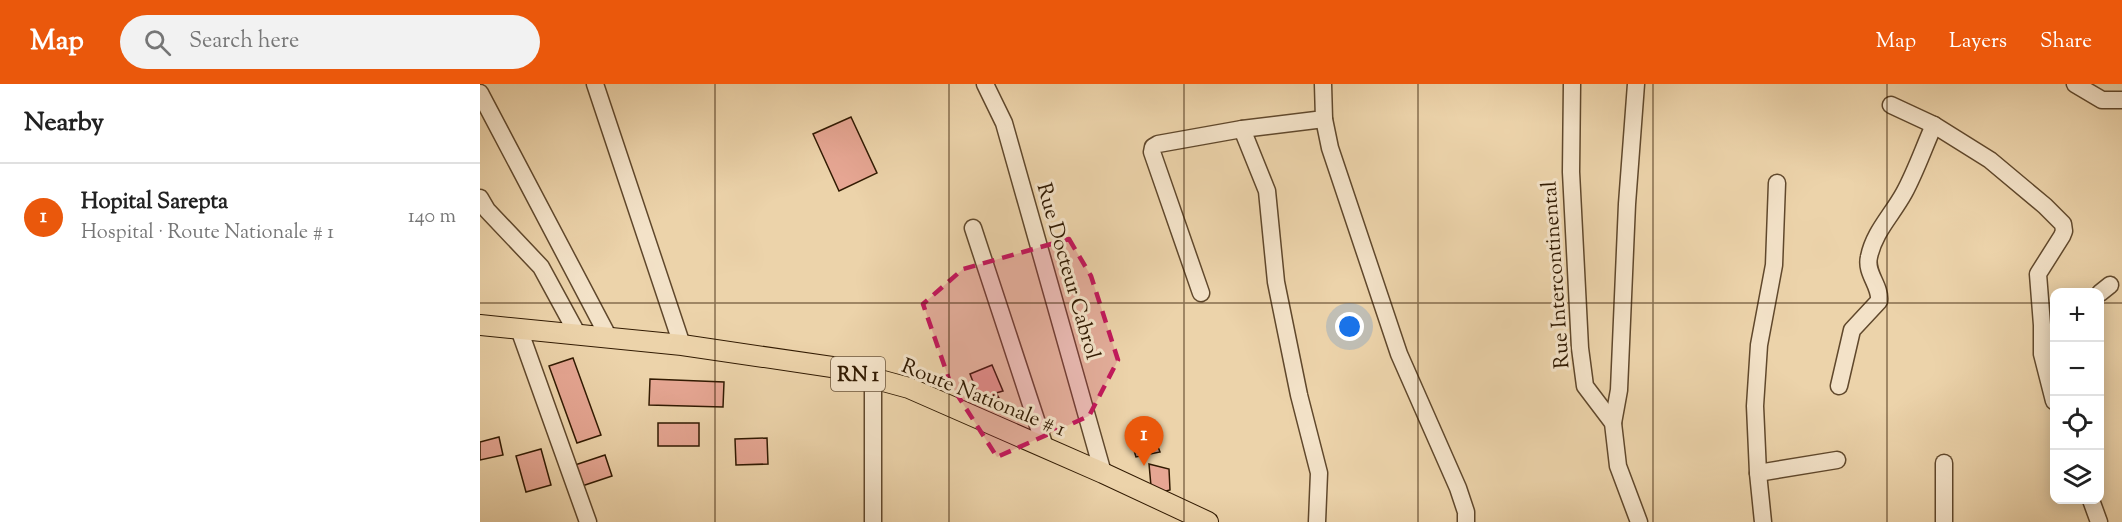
<!DOCTYPE html>
<meta charset="utf-8">
<style>
body{margin:0;font-family:"Sorts Mill Goudy",serif;background:#f2f2f2;color:#222}
.controls{position:absolute;right:18px;bottom:18px;display:grid;overflow:hidden;border-radius:12px;box-shadow:0 3px 15px #0003}
.controls button{width:54px;height:54px;display:grid;place-items:center;padding:0;border:0;border-bottom:2px solid #e0e0e0;background:#fff;color:#222;font:30px sans-serif}
.you{position:absolute;left:870px;top:243px;width:21px;height:21px;margin:-15px;border:4px solid #fff;border-radius:50%;background:#1a73e8;box-shadow:0 0 0 9px #1a73e833}
.badge{display:grid;place-items:center;width:39px;height:39px;border-radius:50%;background:#ea580c;color:#fff;font-size:20px;font-weight:700}
.pin{position:absolute;translate:-50% -50px;filter:drop-shadow(0 2px 3px #0008)}
.pin::after{content:'';position:absolute;top:32px;width:21px;height:18px;background:inherit;clip-path:polygon(0 0,100% 0,50% 100%)}
.list{margin:0;padding:0;list-style:none}
h2{display:flex;justify-content:space-between;align-items:center;height:78px;margin:0;padding:0 24px;font-size:26px}
h2 small{font-size:20px;font-weight:400;color:#767676}
.list li{display:grid;grid-template-columns:39px 1fr auto;gap:18px;align-items:center;box-sizing:border-box;height:108px;padding:0 24px;border-top:2px solid #e0e0e0}
.list b{display:block;font-size:22px;white-space:nowrap}
.list p{margin:0;font-size:20px;white-space:nowrap;color:#767676}
.list em{font-size:20px;font-style:normal;color:#767676}
.icon{flex:none;width:33px;height:33px;fill:none;stroke:currentColor;stroke-width:2;stroke-linecap:round;stroke-linejoin:round}
.map{position:relative;flex:none;width:1642px;height:438px;overflow:hidden}
header{display:flex;align-items:center;gap:36px;box-sizing:border-box;height:84px;padding:0 30px;background:#ea580c;color:#fff}
header strong{font-size:28px}
nav{display:flex;gap:33px;margin-inline-start:auto;font-size:21px}
.search{width:420px;height:54px;background:#f2f2f2;display:flex;align-items:center;gap:15px;box-sizing:border-box;padding:0 21px;border-radius:33px;color:#767676;font-size:22px}
main{display:flex}
aside{flex:1;background:#fff}
.map>svg:first-child{display:block}
.building{fill:#e6a693;stroke:#311a02;stroke-width:1.5}
.lines{fill:none;stroke-linecap:round;stroke-linejoin:round}
.minor-casing{stroke:#60482c;stroke-width:19}
.major-casing{stroke:#311a02;stroke-width:22}
.minor{stroke:#f3e2c8;stroke-width:16}
.major{stroke:#ecd3aa;stroke-width:20}
.marked{fill:#c2185b;fill-opacity:0.2;stroke:#c2185b;stroke-width:4.5;stroke-dasharray:12 8;stroke-linejoin:round}
.grid{fill:none;stroke:#311a02;stroke-width:1.5;stroke-opacity:0.55}
.labels{text-anchor:middle;stroke-width:6;stroke-linejoin:round;paint-order:stroke}
.shield{fill:#f3e2c8;stroke:#6b563d;stroke-width:1.5}
.shield-label{font-size:20px;font-weight:bold;fill:#311a02}
.street-label{font-size:21px;fill:#311a02;stroke:#f3e2c8}
</style>
<header>
<strong>Map</strong>
<div class="search"><svg class="icon" aria-label="search" viewBox="0 0 24 24"><circle cx="10" cy="10" r="6"/><path d="M15 15l6 6"/></svg>Search here</div>
<nav><a>Map</a><a>Layers</a><a>Share</a></nav>
</header>
<main>
<aside>
<h2>Nearby<small></small></h2>
<ul class="list">
<li><span class="badge">1</span><div><b>Hopital Sarepta</b><p>Hospital · Route Nationale # 1</p></div><em>140 m</em></li>
</ul>
</aside>
<div class="map">
<svg width="1642" height="438" viewBox="0 0 1642 438">
<rect width="100%" height="100%" fill="#ecd3aa"/>
<filter id="stains"><feTurbulence type="fractalNoise" baseFrequency=".00333" numOctaves="4"/><feColorMatrix values="0 0 0 0 .2 0 0 0 0 .09 0 0 0 0 .02 0 0 0 .5 -.17"/></filter>
<radialGradient id="worn" r=".72"><stop offset=".6" stop-color="#630" stop-opacity="0"/><stop offset="1" stop-color="#630" stop-opacity=".3"/></radialGradient>
<!-- building -->
<g class="building">
<polygon points="371,33 397,89 359,107 333,50"/>
<polygon points="93,274 121,351 97,359 69,282"/>
<polygon points="512,281 523,307 516,309 519,314 502,321 490,290"/>
<polygon points="170,295 244,298 243,323 169,321"/>
<rect x="178" y="339" width="41" height="23"/>
<polygon points="19,353 23,371 0,376 0,358"/>
<polygon points="287,354 288,380 256,381 255,355"/>
<polygon points="675,355 680,368 656,373 652,360"/>
<polygon points="61,365 71,401 46,408 36,372"/>
<polygon points="125,371 132,392 102,402 95,381"/>
<polygon points="669,380 689,385 690,406 682,408 671,402"/>
</g>
<g class="lines">
<defs>
<g id="minor">
<polyline points="115,0 202,261"/>
<polyline points="505,0 524,39 623,389"/>
<polyline points="843,0 844,35 850,64 919,270 978,404 986,428 986,438"/>
<polyline points="1092,0 1091,88 1100,264 1105,302 1133,339 1138,382 1159,438"/>
<polyline points="1595,0 1622,16 1642,16"/>
<polyline points="0,9 129,254"/>
<polyline points="1411,21 1454,41 1510,76 1565,122 1583,140 1584,147 1582,152 1558,190 1562,241 1562,270 1574,317"/>
<polyline points="762,45 787,107 796,198 819,311 839,389 837,438"/>
<polyline points="0,114 7,126 61,183 98,251"/>
<polyline points="493,144 565,363"/>
<polyline points="721,209 672,68 673,63 678,60 762,45 844,35"/>
<polyline points="1620,209 1630,201"/>
<polyline points="39,245 108,438"/>
<path d="M1359,302l13,-56 27,-29c2,-15 -14,-28 -10,-44 5,-25 23,-42 35,-64 12,-22 20,-46 30,-68"/>
<polyline points="1133,339 1139,306 1147,120 1156,0"/>
<polyline points="1278,389 1357,376"/>
<polyline points="1611,416 1619,438"/>
<polyline points="393,438 393,294"/>
<polyline points="1283,438 1278,389 1275,322 1279,261 1294,181 1297,99"/>
<polyline points="1464,438 1464,379"/>
</g>
<polyline id="major" points="0,241 202,261 352,283 429,304 623,389 728,438"/>
</defs>
<!-- minor casing -->
<use href="#minor" class="minor-casing"/>
<!-- major casing -->
<use href="#major" class="major-casing"/>
<!-- minor -->
<use href="#minor" class="minor"/>
<!-- major -->
<use href="#major" class="major"/>
</g>
<!-- marked area -->
<path class="marked" d="M589,155l22,37 27,84 -29,56 -92,41 -46,-72 -28,-81 40,-35z"/>
<!-- grid -->
<path class="grid" d="M235,0v438M469,0v438M704,0v438M938,0v438M1173,0v438M1407,0v438M0,219h1574M1620,219h22"/>
<g class="labels">
<!-- shield labels -->
<rect class="shield" x="351" y="273" width="54" height="34" rx="4.5"/>
<g class="shield-label">
<text x="378" y="297">RN 1</text>
</g>
<!-- street labels -->
<g class="street-label">
<text transform="translate(589 187) rotate(74)" y="7">Rue Docteur Cabrol</text>
<text transform="translate(1075 191) rotate(-94)" y="7">Rue Intercontinental</text>
<text transform="translate(504 313) rotate(22)" y="7">Route Nationale # 1</text>
</g>
</g>
<rect width="100%" height="100%" filter="url(#stains)"/>
<rect width="100%" height="100%" fill="url(#worn)"/>
</svg>
<div class="controls">
<button>+</button>
<button>−</button>
<button><svg class="icon" aria-label="locate" viewBox="0 0 24 24"><circle cx="12" cy="12" r="6"/><path d="M12 2v4M12 18v4M2 12h4M18 12h4"/></svg></button>
<button><svg class="icon" aria-label="layers" viewBox="0 0 24 24"><path d="M12 4l9 5-9 5-9-5zM3 14l9 5 9-5"/></svg></button>
</div>
<div class="you"></div>
<div class="pin badge" style="left:664px;top:382px">1</div>
</div>
</main>
